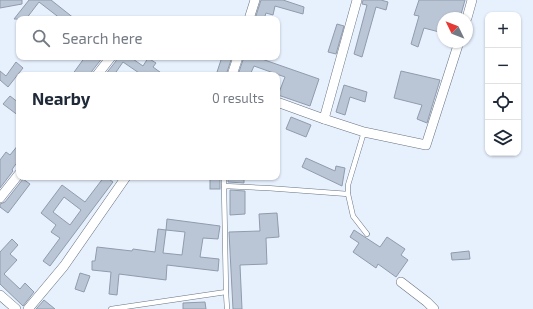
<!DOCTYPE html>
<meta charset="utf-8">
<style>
body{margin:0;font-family:"Exo 2",sans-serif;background:#f2f2f3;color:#1f2937}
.controls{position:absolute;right:12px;top:12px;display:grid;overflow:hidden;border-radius:8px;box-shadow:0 1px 3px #0004}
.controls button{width:36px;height:36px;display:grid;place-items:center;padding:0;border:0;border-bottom:1px solid #e0e1e3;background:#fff;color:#1f2937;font:20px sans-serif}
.compass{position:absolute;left:437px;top:12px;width:36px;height:36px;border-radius:50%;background:#fff;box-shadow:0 1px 3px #0004;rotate:313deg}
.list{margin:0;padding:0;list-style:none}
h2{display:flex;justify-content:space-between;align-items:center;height:52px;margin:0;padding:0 16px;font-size:17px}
h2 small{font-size:13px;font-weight:400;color:#747a83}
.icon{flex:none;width:22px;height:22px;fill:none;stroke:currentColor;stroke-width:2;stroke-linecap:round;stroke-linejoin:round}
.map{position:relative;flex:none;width:533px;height:309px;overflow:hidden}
.search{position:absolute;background:#fff;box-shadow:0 1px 3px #0004;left:16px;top:16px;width:264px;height:44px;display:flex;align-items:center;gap:10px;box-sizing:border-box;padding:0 14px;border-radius:8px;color:#747a83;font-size:15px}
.panel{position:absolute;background:#fff;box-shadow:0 1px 3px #0004;left:16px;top:72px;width:264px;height:108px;border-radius:8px}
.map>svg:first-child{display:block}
.building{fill:#bac5d5;stroke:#909bab;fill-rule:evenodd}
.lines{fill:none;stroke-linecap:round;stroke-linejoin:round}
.lane-casing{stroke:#687381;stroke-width:5.5}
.street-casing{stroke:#687381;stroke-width:10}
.lane{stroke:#fff;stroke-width:4.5}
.street{stroke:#fff;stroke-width:9}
</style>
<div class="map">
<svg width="533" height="309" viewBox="0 0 533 309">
<rect width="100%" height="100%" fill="#e7f1fe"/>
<!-- building -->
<g class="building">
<polygon points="0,0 22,0 22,4 0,8"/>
<polygon points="29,0 51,0 75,19 61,19 39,2 26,19 14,19"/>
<polygon points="261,0 283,0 304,7 303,14 275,6 273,15 266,13 264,19 255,19"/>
<polygon points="363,0 381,0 388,2 386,10 376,7 362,57 354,54 367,5 362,4"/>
<polygon points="419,0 465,0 460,18 443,18 443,33 424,28 418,47 411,44 419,16 414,15"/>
<polygon points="337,24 344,26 336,54 328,52"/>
<polygon points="85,57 103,57 92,71 91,75 72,75"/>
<polygon points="117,57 130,57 143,66 148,58 156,63 153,67 164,75 142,75 123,62 114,75 105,75 116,61"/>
<polygon points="222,57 232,57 226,75 217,72"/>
<polygon points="244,57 256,57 319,79 310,106 278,95 285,77 254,66 250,75 238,75"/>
<polygon points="16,62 23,68 8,87 0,80 0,71 6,76"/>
<polygon points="401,71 440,80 427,123 417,119 422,105 394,98"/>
<polygon points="344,85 367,92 365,102 350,97 345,115 336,112"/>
<polygon points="10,96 19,103 19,116 3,104"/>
<polygon points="291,117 311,125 306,137 286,129"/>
<polygon points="19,144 19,160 13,168 12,170 13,171 0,188 0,160 6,152 10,155"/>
<polygon points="306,158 335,171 336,166 345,168 342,186 302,167"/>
<path d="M104,177h2l7,5 -63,84 -7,-5 17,-23 -9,-6 5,-7 -15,-12 21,-28 23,17zM64,197l17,13 -11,15 -17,-13z"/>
<rect x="210" y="177" width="10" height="12"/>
<polygon points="228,177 244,177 244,183 228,182"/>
<polygon points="23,179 30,184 8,213 0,207 0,204 5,202"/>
<polygon points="230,190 245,191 245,214 230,215"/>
<polygon points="277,213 279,237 266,238 267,264 240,265 242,309 233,309 229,232 260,231 259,214"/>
<path d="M167,219l53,7 -2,13 -15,-1 -3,19 19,2 -1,12 -51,-6 -1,15 -47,-6 -2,21 -8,-1 2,-22 -19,-2v-9h3l2,-14 35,4 1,-2 22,3 3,-23 8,1zM166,230l19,2 -3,23 -19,-2z"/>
<polygon points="354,230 380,247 387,237 405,249 401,255 408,260 396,277 378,264 376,268 353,252 359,243 350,237"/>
<polygon points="12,239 18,245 10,254 17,260 4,274 20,289 25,283 34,292 23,306 0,284 0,252"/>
<polygon points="469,251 470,259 452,260 451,253"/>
<polygon points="80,273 90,276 84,292 75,289"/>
<polygon points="44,300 55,309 36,309"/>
<polygon points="205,302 206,309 183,309 183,303"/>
</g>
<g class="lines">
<defs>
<g id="lane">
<polyline points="364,132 348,185 348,194 353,216 367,234"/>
<polyline points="224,186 224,177"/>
<polyline points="226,292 227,309"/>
<polyline points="111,309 226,292 224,186 267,188 348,194"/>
</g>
<g id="street">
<polyline points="467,18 472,0"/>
<polyline points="249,19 255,0"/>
<polyline points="97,75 111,57"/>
<polyline points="232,75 238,57"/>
<polyline points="277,102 324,119 364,132 426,145 459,42"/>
<polyline points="324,119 357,0"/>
<polyline points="0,198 19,174"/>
<polyline points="401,282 427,302 434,309"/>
<polyline points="0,295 16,309"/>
<polyline points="28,309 64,266 126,177"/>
</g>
</defs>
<!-- lane casing -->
<use href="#lane" class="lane-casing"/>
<!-- street casing -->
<use href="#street" class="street-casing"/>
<!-- lane -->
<use href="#lane" class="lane"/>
<!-- street -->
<use href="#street" class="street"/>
</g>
</svg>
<div class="controls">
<button>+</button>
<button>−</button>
<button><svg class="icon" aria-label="locate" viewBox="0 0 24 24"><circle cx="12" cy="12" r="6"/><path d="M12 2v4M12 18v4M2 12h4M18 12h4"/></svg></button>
<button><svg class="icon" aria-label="layers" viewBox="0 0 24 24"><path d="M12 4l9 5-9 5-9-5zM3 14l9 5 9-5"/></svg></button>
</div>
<svg class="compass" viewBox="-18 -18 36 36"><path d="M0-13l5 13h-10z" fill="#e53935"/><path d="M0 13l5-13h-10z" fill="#747a83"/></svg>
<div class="search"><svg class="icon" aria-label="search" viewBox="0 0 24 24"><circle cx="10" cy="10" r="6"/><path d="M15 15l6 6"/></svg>Search here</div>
<section class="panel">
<h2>Nearby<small>0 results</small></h2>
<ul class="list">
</ul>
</section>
</div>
